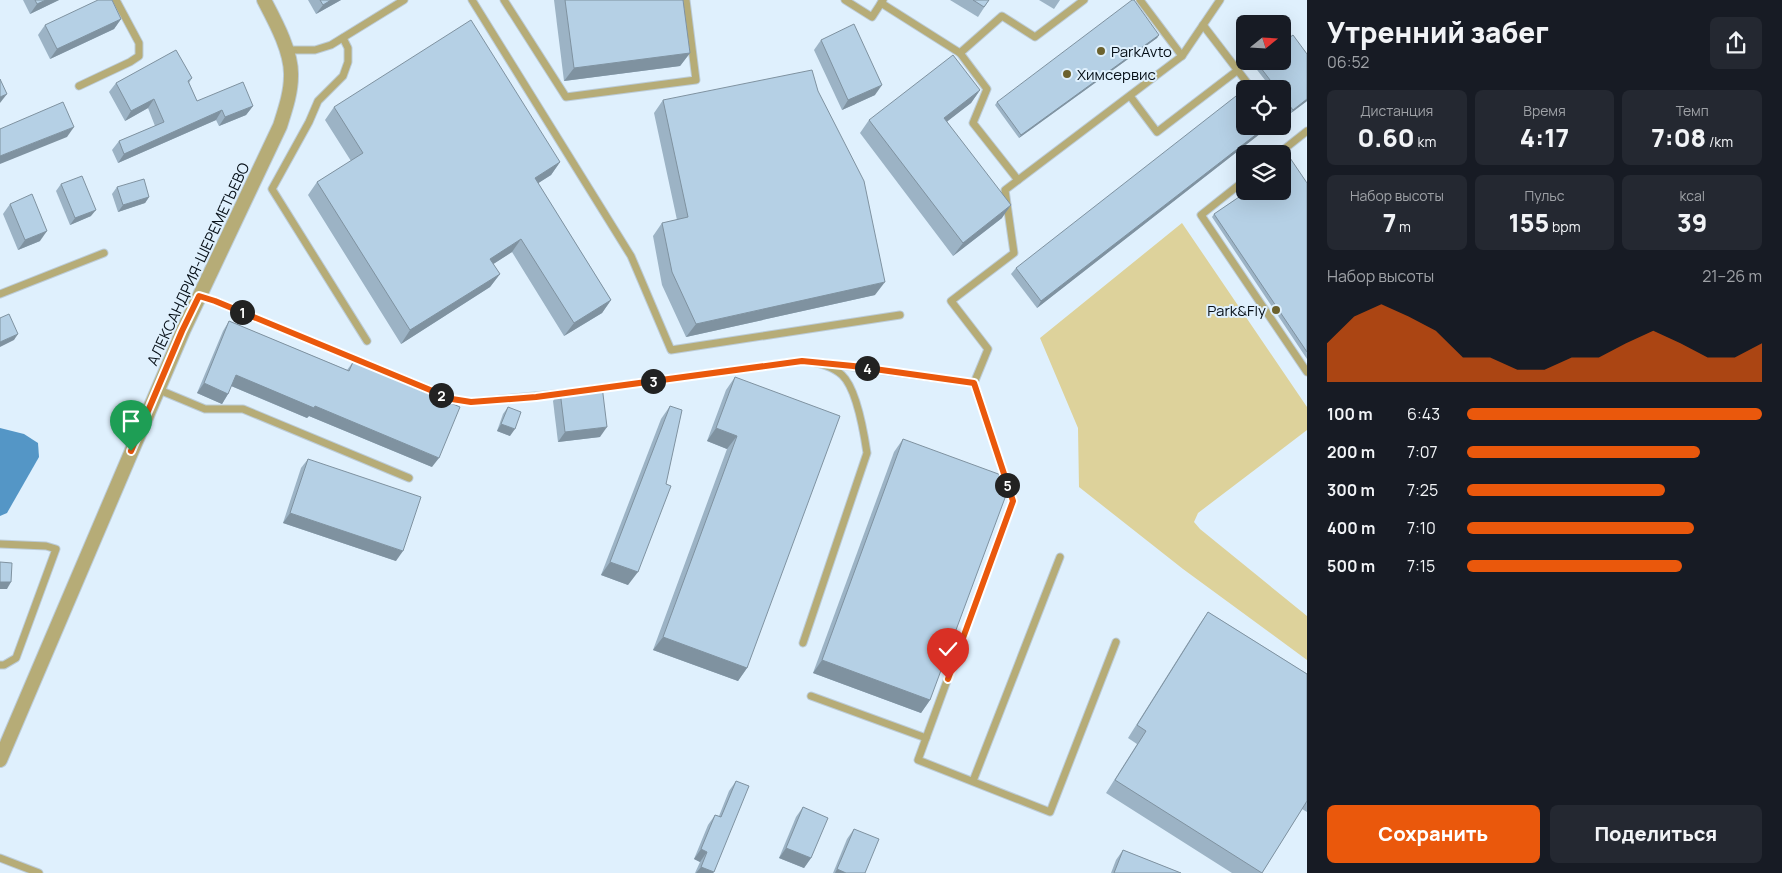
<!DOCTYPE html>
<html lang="ru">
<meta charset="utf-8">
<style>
body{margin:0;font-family:Manrope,sans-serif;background:#242831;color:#f1f3f6;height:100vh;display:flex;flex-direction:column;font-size:19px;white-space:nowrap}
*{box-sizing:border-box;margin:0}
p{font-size:16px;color:#9ea1a6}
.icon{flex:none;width:28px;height:28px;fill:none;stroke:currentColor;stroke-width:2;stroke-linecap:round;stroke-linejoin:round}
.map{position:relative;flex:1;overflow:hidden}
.drawer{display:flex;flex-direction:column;background:#171b24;width:475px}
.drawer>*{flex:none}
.needle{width:32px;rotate:72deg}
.controls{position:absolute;left:1236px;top:15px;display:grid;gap:10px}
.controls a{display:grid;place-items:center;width:55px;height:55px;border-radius:8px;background:#171b24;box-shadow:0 5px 20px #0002;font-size:25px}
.pin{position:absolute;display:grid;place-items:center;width:42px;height:42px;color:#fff;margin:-51px -21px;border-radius:50% 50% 50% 0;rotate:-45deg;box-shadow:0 0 5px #0007}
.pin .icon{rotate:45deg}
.km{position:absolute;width:25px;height:25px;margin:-12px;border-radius:50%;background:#222;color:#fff;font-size:14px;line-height:25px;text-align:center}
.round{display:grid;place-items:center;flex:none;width:52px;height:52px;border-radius:8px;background:#242831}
.overview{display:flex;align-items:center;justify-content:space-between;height:85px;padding:0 20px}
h1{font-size:28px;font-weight:800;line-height:38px}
.stats{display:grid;grid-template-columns:repeat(3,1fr);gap:8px;height:85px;padding:5px 20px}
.stats div{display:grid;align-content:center;border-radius:8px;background:#242831;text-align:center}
.stats b{font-size:25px;font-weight:800}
.stats small{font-size:14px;font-weight:400}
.stats p{font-size:14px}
.chart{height:140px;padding:10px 20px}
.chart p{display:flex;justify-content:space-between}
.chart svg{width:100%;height:90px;margin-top:5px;fill:#ea580c;opacity:.7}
.cta{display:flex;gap:10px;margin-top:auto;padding:10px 20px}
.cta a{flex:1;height:58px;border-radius:8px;background:#ea580c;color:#fff;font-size:20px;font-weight:800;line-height:58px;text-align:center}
.cta a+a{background:#242831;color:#f1f3f6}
ul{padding:0 20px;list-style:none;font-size:16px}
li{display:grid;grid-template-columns:80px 60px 1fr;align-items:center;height:38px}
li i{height:12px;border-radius:6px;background:#ea580c}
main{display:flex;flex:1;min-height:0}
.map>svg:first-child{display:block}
.green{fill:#ddd29b}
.water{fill:#5496c6}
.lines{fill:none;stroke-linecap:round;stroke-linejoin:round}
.lane-casing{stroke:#bcccd8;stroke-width:9}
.street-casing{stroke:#bcccd8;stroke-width:16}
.lane{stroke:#b6ac77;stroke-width:7}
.street{stroke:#b6ac77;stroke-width:14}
.wall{fill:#9cb3c5}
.shaded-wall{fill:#7f92a0}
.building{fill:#b5d0e5;stroke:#7f92a0}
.route-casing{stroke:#fff;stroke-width:10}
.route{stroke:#ea580c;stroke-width:6}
.poi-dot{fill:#6c622e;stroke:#dff0fd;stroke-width:2}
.labels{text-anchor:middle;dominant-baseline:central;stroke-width:4;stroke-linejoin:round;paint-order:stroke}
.poi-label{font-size:15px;fill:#060f17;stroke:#dff0fd;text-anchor:start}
.street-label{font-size:15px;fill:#060f17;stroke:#dff0fd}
</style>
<main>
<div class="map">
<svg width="1307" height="873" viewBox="0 0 1307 873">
<rect width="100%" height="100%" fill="#dff0fd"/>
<polygon class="green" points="1182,223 1307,407 1307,430 1198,513 1194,522 1200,529 1307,616 1307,660 1183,569 1079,487 1078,428 1040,338"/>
<polygon class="water" points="0,428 24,434 38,443 39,457 7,513 0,516"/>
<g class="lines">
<defs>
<g id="lane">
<polyline points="472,0 631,256 671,350 900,315"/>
<polyline points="504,0 566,97 696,80 686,0"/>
<polyline points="845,0 872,17 883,0"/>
<polyline points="881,3 960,53 1002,16 1035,37 1084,0"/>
<polyline points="1203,25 1252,89"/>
<polyline points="343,38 348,48 348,62 343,76 318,101 309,122 272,189 367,341"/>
<polyline points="286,50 315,50 331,45 404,0"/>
<polyline points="960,53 987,89 973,123 1018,180"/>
<polyline points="1182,56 1220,0"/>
<polyline points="79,86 130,62 139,56 139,43 116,0"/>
<polyline points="1130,96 1157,132 1238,70"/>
<polyline points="1278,154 1307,131"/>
<polyline points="1245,180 1201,215 1307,372"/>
<polyline points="0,294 104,253"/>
<polyline points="199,296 215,301 452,399 471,402 565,393"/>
<polyline points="974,383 988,349 951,301 1014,253 1005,190 1182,56 1140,0"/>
<polyline points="157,389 205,409 243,409 409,478"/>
<path d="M593 389 802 361C815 362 831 365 842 375 857 389 864 433 867 453L803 643"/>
<polyline points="0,544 46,546 56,549 16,658 4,665 0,665"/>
<polyline points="811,696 926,738 1013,501 974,383 824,363"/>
<polyline points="926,738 918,760 1050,812 1116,642"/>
<polyline points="973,781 1060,557"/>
<polyline points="0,858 39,873"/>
</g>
<path id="street" d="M0 760 183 331 280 126C285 110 291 93 291 76 292 52 275 21 264 0"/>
</defs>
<use href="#lane" class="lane-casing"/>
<use href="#street" class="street-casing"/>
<use href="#lane" class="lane"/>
<use href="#street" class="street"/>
</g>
<g class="wall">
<polygon points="23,0 59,0 30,14"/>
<polygon points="308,0 341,0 316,14"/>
<polygon points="554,0 683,0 690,53 680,66 564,81"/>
<polygon points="950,0 989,0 978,17"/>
<polygon points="1039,0 1060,0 1054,9"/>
<polygon points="121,19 114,29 50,59 38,35 45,25"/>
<polygon points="1159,35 1157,38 1019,138 995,105 997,102"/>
<polygon points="821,40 875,95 842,110 814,50"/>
<polygon points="1257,63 1307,101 1291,113 1282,102 1282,89 1272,89 1254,66"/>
<polygon points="192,78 189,83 197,101 253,106 246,115 219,126 216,120 118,163 112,150 119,141 155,126 148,108 125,121 109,92 116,83"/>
<polygon points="980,90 971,103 947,121 1002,218 953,256 860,133 869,120"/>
<polygon points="663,100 875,295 686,337 662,285 653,236 662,223 677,220 654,113"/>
<polygon points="334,107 560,162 551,175 538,183 611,300 602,313 564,336 512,252 493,264 500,274 490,287 401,344 308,195 317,182 351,161 325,120"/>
<polygon points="1245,126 1270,126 1037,308 1011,274 1016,268"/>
<polygon points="1307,183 1307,359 1212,217 1214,214 1239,197 1237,194 1239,191"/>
<polygon points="61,184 91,216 70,225 56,191"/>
<polygon points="117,187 149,197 145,203 118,212 112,194"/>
<polygon points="10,204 40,241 18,250 3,214"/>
<polygon points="229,321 347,370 353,362 432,467 309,416 307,418 231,386 228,394 222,404 197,393 223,331"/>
<polygon points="735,377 747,668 738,681 653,650 727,449 707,441 726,390"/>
<polygon points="560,391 600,437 558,442 553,401"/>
<polygon points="670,406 628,585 601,575 661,419"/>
<polygon points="508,407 510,436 497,431 503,414"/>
<polygon points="903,439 930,700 921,713 813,673 894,452"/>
<polygon points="308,459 396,561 283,523 301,468"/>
<polygon points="1208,612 1307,674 1307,812 1302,809 1262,873 1232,873 1106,793 1137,744 1128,738 1199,625"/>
<polygon points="736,781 713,873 695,873 700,862 694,859 708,825 715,815 719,816 729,791"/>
<polygon points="803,807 811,858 804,868 779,858 796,817"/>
<polygon points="854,829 865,873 833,873 847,839"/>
<polygon points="1123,850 1181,873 1111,873 1116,860"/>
</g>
<g class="shaded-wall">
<polygon points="46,0 59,0 30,14 37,4"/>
<polygon points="331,0 341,0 316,14 323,5"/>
<polygon points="121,19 114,29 50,59 57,49"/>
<polygon points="1159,35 1157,38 1019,138 1021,135"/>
<polygon points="690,53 680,66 564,81 574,68"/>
<polygon points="882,85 875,95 842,110 848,100"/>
<polygon points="980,90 971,103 935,131 944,118"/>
<polygon points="7,94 0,103 0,97"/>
<polygon points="154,99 148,108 125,121 131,111"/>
<polygon points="1307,99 1307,101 1291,113 1293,110"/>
<polygon points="253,106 246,115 219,126 225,117"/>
<polygon points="222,110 216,120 118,163 124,154"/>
<polygon points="1267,126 1270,126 1037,308 1041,301"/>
<polygon points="74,127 67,137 0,164 0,156"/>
<polygon points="560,162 551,175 526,191 535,178"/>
<polygon points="149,197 145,203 118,212 123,205"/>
<polygon points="1011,205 1002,218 953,256 963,243"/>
<polygon points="96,210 91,216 70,225 75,218"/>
<polygon points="47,231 40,241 18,250 25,240"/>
<polygon points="521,239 512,252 481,272 490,259"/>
<polygon points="500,274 490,287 401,344 410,330"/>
<polygon points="885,282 875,295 686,337 696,324"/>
<polygon points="611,300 602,313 564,336 574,323"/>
<polygon points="18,334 14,340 0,347 0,342"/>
<polygon points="236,375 315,406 439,458 432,467 309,416 307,418 229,385"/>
<polygon points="204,383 228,394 222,404 197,393"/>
<polygon points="501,424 515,429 510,436 497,431"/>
<polygon points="607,427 600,437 558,442 565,432"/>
<polygon points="716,428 737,436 727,449 707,441"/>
<polygon points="290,513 403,551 396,561 283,523"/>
<polygon points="610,562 638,572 628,585 601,575"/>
<polygon points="0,582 11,582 7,589 0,589"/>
<polygon points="663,637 747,668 738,681 653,650"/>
<polygon points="822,660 930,700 921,713 813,673"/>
<polygon points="786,848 811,858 804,868 779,858"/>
<polygon points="701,849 707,852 700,862 694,859"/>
<polygon points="701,867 714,872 713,873 696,873"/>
<polygon points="837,869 846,873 835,873"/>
</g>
<g class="building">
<polygon points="35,0 46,0 37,4"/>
<polygon points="98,0 112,0 121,19 57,49 45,25"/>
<polygon points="320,0 331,0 323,5"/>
<polygon points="565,0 683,0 690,53 574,68"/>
<polygon points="973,0 989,0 984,7"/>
<polygon points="1132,0 1134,0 1159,35 1021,135 997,102"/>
<polygon points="471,20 560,162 535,178 611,300 574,323 521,239 490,259 500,274 410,330 317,182 363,153 334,107"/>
<polygon points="854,24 882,85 848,100 821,40"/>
<polygon points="1293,35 1307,54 1307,99 1293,110 1282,96 1282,89 1277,89 1257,63 1259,61 1282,61 1282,43"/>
<polygon points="176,50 192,78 188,81 197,101 243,82 253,106 225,117 222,110 124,154 119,141 164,122 154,99 131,111 116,83"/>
<polygon points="953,55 980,90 944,118 1011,205 963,243 869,120"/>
<polygon points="812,70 818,91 864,181 885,282 696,324 672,272 662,223 688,217 663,100"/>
<polygon points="0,79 7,94 0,97"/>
<polygon points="1245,89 1245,126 1267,126 1041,301 1016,268"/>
<polygon points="63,102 74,127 0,156 0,129"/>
<polygon points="1288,155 1307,183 1307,352 1214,214 1242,195 1239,191 1245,187 1245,191 1282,191 1282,159"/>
<polygon points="82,176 96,210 75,218 61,184"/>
<polygon points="144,179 149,197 123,205 117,187"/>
<polygon points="32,194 47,231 25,240 10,204"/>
<polygon points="9,314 18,334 0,342 0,318"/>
<polygon points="229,321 349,371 353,362 460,407 439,458 315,406 314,408 236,375 228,394 204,383"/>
<polygon points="735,377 840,416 747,668 663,637 737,436 716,428"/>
<polygon points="602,386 607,427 565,432 560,391"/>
<polygon points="670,406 682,410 666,484 671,486 638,572 610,562"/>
<polygon points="508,407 521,412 515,429 501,424"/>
<polygon points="903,439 1012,479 930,700 822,660"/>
<polygon points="308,459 421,497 403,551 290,513"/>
<polygon points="0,562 12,563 11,582 0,582"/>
<polygon points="1208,612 1307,674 1307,801 1262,873 1115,780 1146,731 1137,725"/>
<polygon points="736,781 749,786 714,872 701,867 707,852 701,849 715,815 721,817"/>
<polygon points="803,807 828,818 811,858 786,848"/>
<polygon points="854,829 879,839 865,873 846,873 837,869"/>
<polygon points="1123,850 1181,873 1114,873"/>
</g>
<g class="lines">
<defs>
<polyline id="route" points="131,451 182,331 199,296 215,301 452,399 471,402 536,397 802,361 853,366 974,383 1013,501 948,679"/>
</defs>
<use href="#route" class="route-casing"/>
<use href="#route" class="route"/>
</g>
<g class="poi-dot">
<circle cx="1101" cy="51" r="5"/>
<circle cx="1067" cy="74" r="5"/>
<circle cx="1276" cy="310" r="5"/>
</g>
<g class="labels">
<g class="poi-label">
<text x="1111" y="51">ParkAvto</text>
<text x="1077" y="74">Химсервис</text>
<text x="1266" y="310" text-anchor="end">Park&amp;Fly</text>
</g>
<g class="street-label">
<text transform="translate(198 264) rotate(-65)">АЛЕКСАНДРИЯ-ШЕРЕМЕТЬЕВО</text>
</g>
</g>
</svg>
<div class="controls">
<a><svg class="needle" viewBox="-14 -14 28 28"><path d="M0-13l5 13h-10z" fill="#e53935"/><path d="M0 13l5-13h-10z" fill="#9ea1a6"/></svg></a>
<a><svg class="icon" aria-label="locate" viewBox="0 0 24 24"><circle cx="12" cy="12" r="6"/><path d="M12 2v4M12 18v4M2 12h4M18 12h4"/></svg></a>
<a><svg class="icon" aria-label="layers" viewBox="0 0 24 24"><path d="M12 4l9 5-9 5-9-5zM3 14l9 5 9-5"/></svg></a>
</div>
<div class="pin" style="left:131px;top:451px;background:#1e9e55"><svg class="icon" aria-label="arrive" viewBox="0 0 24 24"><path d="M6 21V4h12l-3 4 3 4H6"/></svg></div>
<div class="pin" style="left:948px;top:679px;background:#d93025"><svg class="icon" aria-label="check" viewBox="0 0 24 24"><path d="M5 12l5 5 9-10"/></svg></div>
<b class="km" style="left:242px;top:312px">1</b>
<b class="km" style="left:441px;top:395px">2</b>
<b class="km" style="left:653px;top:381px">3</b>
<b class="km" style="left:867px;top:368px">4</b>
<b class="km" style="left:1007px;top:485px">5</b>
</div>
<section class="drawer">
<div class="overview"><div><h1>Утренний забег</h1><p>06:52</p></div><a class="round"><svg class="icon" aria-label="share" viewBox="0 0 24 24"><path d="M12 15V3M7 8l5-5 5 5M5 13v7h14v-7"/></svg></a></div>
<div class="stats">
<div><p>Дистанция</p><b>0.60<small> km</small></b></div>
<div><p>Время</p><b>4:17</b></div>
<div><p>Темп</p><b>7:08<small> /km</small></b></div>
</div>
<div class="stats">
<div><p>Набор высоты</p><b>7<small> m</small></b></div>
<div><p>Пульс</p><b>155<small> bpm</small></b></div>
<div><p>kcal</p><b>39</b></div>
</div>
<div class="chart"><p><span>Набор высоты</span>21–26 m</p>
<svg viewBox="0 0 160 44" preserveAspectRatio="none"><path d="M0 44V25L10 12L20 6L30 12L40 19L50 32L60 32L70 38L80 38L90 32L100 32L110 25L120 19L130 25L140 32L150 32L160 25V44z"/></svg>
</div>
<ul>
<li><b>100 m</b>6:43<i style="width:100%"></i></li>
<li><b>200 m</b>7:07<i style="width:79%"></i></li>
<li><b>300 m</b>7:25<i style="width:67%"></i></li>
<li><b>400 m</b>7:10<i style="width:77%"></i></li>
<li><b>500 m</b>7:15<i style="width:73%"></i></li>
</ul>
<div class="cta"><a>Сохранить</a><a>Поделиться</a></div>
</section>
</main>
